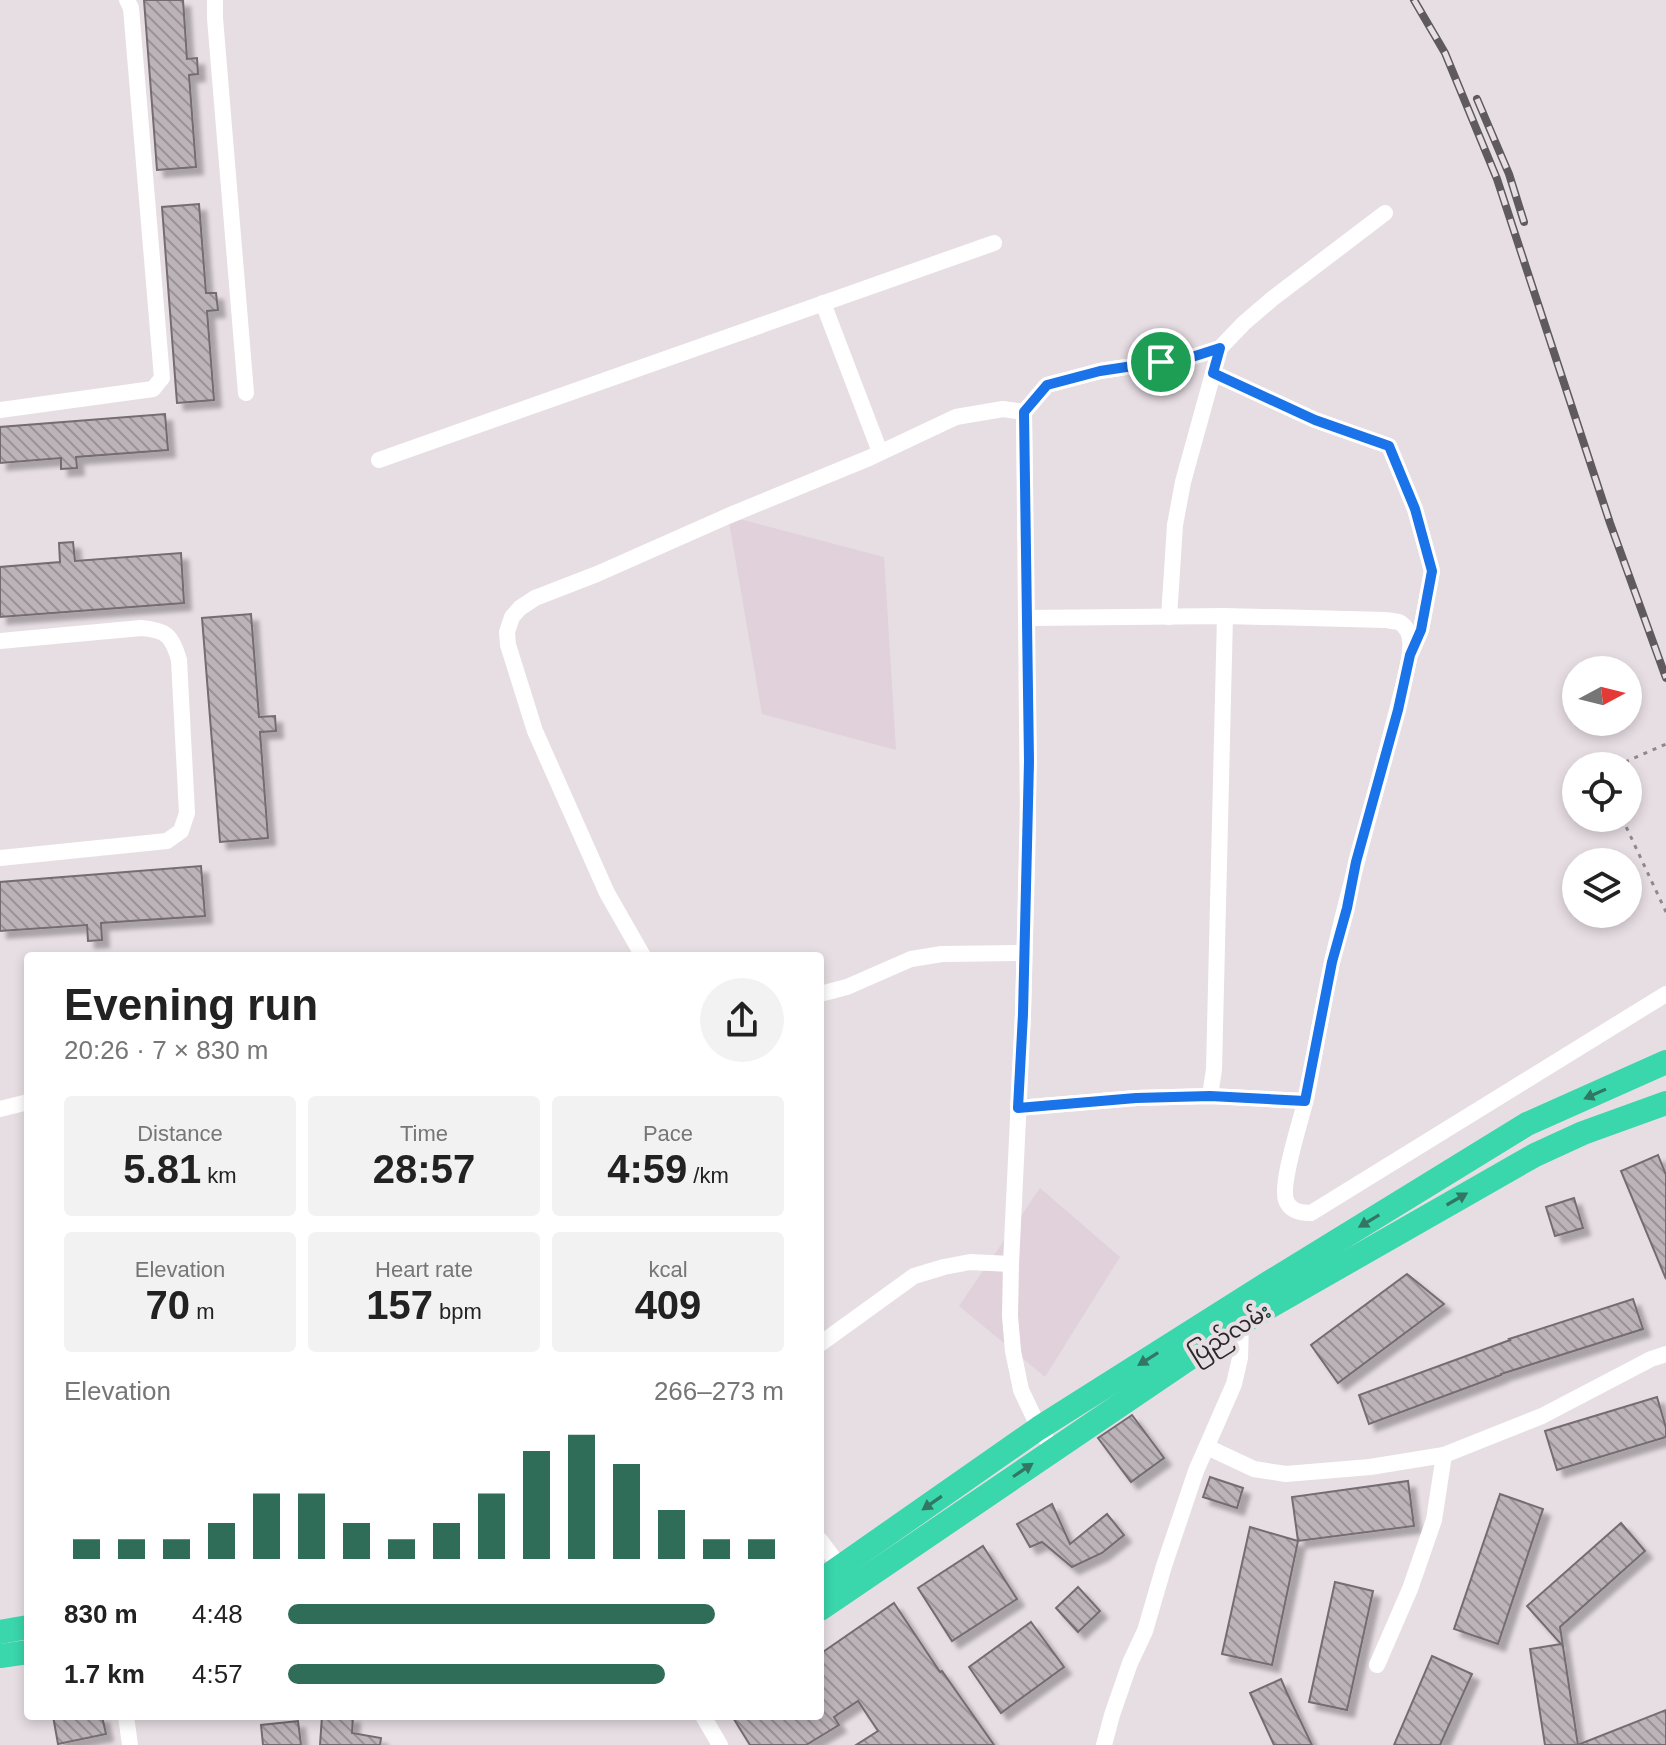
<!DOCTYPE html>
<meta charset="utf-8">
<style>
body{margin:0;font-family:Arial,"Noto Sans Myanmar",sans-serif;background:#f2f2f2;color:#222;height:100vh;display:flex;flex-direction:column;font-size:30px;white-space:nowrap}
*{box-sizing:border-box;margin:0}
p{font-size:26px;color:#767676}
.icon{flex:none;width:44px;height:44px;fill:none;stroke:currentColor;stroke-width:2;stroke-linecap:round;stroke-linejoin:round}
.map{position:relative;flex:1;overflow:hidden}
.side{position:absolute;left:24px;top:952px;width:800px;height:768px;display:flex;flex-direction:column;background:#fff;border-radius:8px;box-shadow:0 4px 12px #0003}
.side>*{flex:none}
.needle{width:52px;rotate:83deg}
.fabs{position:absolute;left:1562px;top:656px;display:grid;gap:16px}
.fabs a{display:grid;place-items:center;width:80px;height:80px;border-radius:50%;background:#fff;box-shadow:0 4px 12px #0003;font-size:40px}
.pin{position:absolute;display:grid;place-items:center;width:68px;height:68px;color:#fff;margin:-34px;border:4px solid #fff;border-radius:50%;box-shadow:0 2px 8px #0007}
.round{display:grid;place-items:center;flex:none;width:84px;height:84px;border-radius:42px;background:#f2f2f2}
.head{display:flex;align-items:center;justify-content:space-between;height:136px;padding:0 40px}
h1{font-size:44px;font-weight:700;line-height:60px}
.metrics{display:grid;grid-template-columns:repeat(3,1fr);gap:12px;height:136px;padding:8px 40px}
.metrics div{display:grid;align-content:center;border-radius:8px;background:#f2f2f2;text-align:center}
.metrics b{font-size:40px;font-weight:700}
.metrics small{font-size:22px;font-weight:400}
.metrics p{font-size:22px}
.chart{height:224px;padding:16px 40px}
.chart p{display:flex;justify-content:space-between}
.chart svg{width:100%;height:144px;margin-top:8px;stroke:#2f6d59;stroke-width:6}
ul{padding:0 40px;list-style:none;font-size:26px}
li{display:grid;grid-template-columns:128px 96px 1fr;align-items:center;height:60px}
li i{height:20px;border-radius:10px;background:#2f6d59}
.map>svg:first-child{display:block}
.built{fill:#e1d1da}
.building{fill:url(#building-back-hatch);stroke:#746c71;stroke-width:2;filter:url(#shadow)}
.lines{fill:none;stroke-linecap:round;stroke-linejoin:round}
.path{stroke:#8e888c;stroke-width:3;stroke-dasharray:4 6;stroke-linecap:butt}
.minor{stroke:#fff;stroke-width:16}
.highway{stroke:#3ad6ac;stroke-width:24}
.rail-casing{stroke:#5f5a5d;stroke-width:8}
.rail{stroke:#e7dee3;stroke-width:5;stroke-dasharray:15;stroke-linecap:butt}
.oneway{fill:#327664}
.route-casing{stroke:#fff;stroke-width:16}
.route{stroke:#1a73e8;stroke-width:10}
.labels{text-anchor:middle;dominant-baseline:central;stroke-width:8;stroke-linejoin:round;paint-order:stroke}
.street-label{font-size:22px;fill:#2b282a;stroke:#e7dee3}
</style>
<div class="map">
<svg width="1666" height="1745" viewBox="0 0 1666 1745">
<defs>
<pattern id="building-back-hatch" width="6" height="6" patternUnits="userSpaceOnUse" patternTransform="scale(2)"><rect width="6" height="6" fill="#bcb3b8"/><path d="M-1 5l2 2M0 0l6 6M5-1l2 2" fill="none" stroke="#999296"/></pattern>
<filter id="shadow"><feDropShadow dx="7" dy="7" stdDeviation="2" flood-color="#0004"/></filter>
</defs>
<rect width="100%" height="100%" fill="#e7dee3"/>
<g class="built">
<polygon points="728,516 884,557 896,750 762,714"/>
<polygon points="1040,1188 1120,1257 1045,1377 959,1306"/>
</g>
<g class="building">
<polygon points="144,0 183,0 187,59 197,58 198,74 189,75 196,167 157,170"/>
<polygon points="199,204 206,293 216,293 218,310 207,311 214,400 177,403 162,207"/>
<polygon points="165,414 168,450 76,457 77,468 61,469 61,458 0,463 0,427"/>
<polygon points="73,542 75,561 181,553 184,603 0,617 0,567 60,562 59,543"/>
<polygon points="251,614 259,717 275,716 276,731 260,732 268,838 220,842 202,618"/>
<polygon points="201,866 205,916 101,923 102,940 88,941 87,925 0,931 0,882"/>
<polygon points="1658,1155 1666,1175 1666,1279 1621,1171"/>
<polygon points="1574,1198 1583,1228 1555,1236 1546,1207"/>
<polygon points="1407,1274 1444,1304 1338,1383 1311,1345"/>
<polygon points="1633,1299 1643,1329 1501,1374 1501,1375 1369,1424 1359,1395 1510,1340 1509,1339"/>
<polygon points="1657,1397 1666,1428 1666,1437 1557,1470 1545,1431"/>
<polygon points="1132,1415 1164,1458 1131,1482 1098,1438"/>
<polygon points="1210,1477 1243,1488 1237,1508 1203,1497"/>
<polygon points="1408,1481 1414,1526 1298,1541 1292,1497"/>
<polygon points="1500,1494 1543,1509 1498,1644 1454,1629"/>
<polygon points="1052,1504 1070,1544 1107,1514 1124,1535 1102,1553 1072,1567 1042,1542 1030,1547 1017,1524"/>
<polygon points="1621,1523 1645,1551 1560,1627 1578,1745 1545,1745 1530,1649 1561,1644 1527,1606"/>
<polygon points="1250,1527 1298,1541 1272,1665 1222,1654"/>
<polygon points="983,1546 1017,1599 952,1641 918,1588"/>
<polygon points="1335,1582 1373,1591 1347,1710 1309,1702"/>
<polygon points="1078,1587 1100,1611 1078,1632 1056,1608"/>
<polygon points="894,1603 940,1672 942,1671 994,1745 856,1745 878,1731 858,1701 834,1717 839,1725 806,1745 750,1745 732,1716 820,1716 820,1654"/>
<polygon points="1031,1622 1064,1667 1001,1713 969,1667"/>
<polygon points="1432,1656 1472,1674 1440,1745 1394,1745"/>
<polygon points="1281,1679 1287,1693 1312,1745 1274,1745 1250,1693"/>
<polygon points="1666,1710 1666,1745 1580,1745 1580,1744"/>
<polygon points="53,1716 102,1716 106,1734 58,1744"/>
<polygon points="322,1716 353,1716 352,1733 381,1738 380,1745 320,1745"/>
<polygon points="298,1721 301,1745 263,1745 261,1725"/>
</g>
<g class="lines">
<g class="path">
<polyline points="1616,766 1666,744"/>
<polyline points="1622,818 1666,912"/>
</g>
<g class="minor">
<polyline points="215,0 215,18 246,393"/>
<polyline points="823,303 880,452"/>
<polyline points="1213,373 1315,420 1389,446 1415,509 1432,571 1421,630 1412,651"/>
<polyline points="0,410 153,389 162,378 131,8 127,0"/>
<polyline points="379,460 994,243"/>
<polyline points="1169,617 1175,525 1183,482 1220,348 1244,323 1272,299 1385,213"/>
<path d="M1027 618 1225 616 1386 620C1387 620 1398 622 1399 622 1417 632 1409 659 1406 674 1383 770 1354 865 1332 962 1322 1008 1315 1054 1306 1099 1301 1120 1280 1183 1286 1200 1290 1211 1300 1213 1311 1213L1666 994"/>
<path d="M0 641 141 628C166 630 172 635 179 660L187 813 181 831 167 841 0 858"/>
<polyline points="643,956 607,893 535,731 508,645 507,632 512,617 520,608 535,598 597,574 728,516 869,458 956,417 1003,409 1024,412"/>
<polyline points="820,994 847,987 911,959 942,954 1024,953"/>
<polyline points="1210,1096 1214,1069 1225,616"/>
<polyline points="1018,1108 1136,1098 1210,1096 1305,1101"/>
<polyline points="0,1109 28,1102"/>
<polyline points="820,1344 914,1276 944,1267 970,1262 1011,1264"/>
<polyline points="1207,1447 1254,1469 1286,1474 1370,1467 1444,1455 1542,1416 1651,1359 1666,1354"/>
<polyline points="1053,1450 1039,1428 1021,1390 1013,1351 1010,1316 1011,1264 1023,1014 1028,825 1024,412 1047,385 1100,371 1192,357 1220,348"/>
<polyline points="820,1540 840,1567"/>
<polyline points="1377,1665 1410,1589 1434,1520 1444,1455"/>
<polyline points="126,1716 130,1745"/>
<polyline points="703,1716 720,1745"/>
<polyline points="1104,1745 1112,1715 1130,1663 1145,1631 1164,1566 1196,1471 1234,1384 1240,1358 1241,1323 1239,1320"/>
</g>
<g class="highway">
<polyline points="820,1581 1039,1428 1270,1282 1527,1124 1666,1062"/>
<polyline points="820,1609 1241,1323 1535,1155 1583,1133 1666,1103"/>
<polyline points="0,1632 28,1627"/>
<polyline points="0,1656 28,1652"/>
</g>
<defs>
<g id="rail">
<polyline points="1414,0 1445,53 1497,179 1610,523 1666,678"/>
<polyline points="1477,99 1509,174 1524,222"/>
</g>
</defs>
<use href="#rail" class="rail-casing"/>
<use href="#rail" class="rail"/>
</g>
<defs><path id="oneway-solid" d="M-6-.8H1V-3.2L6.5 0L1 3.2V.8H-6Z" transform="scale(2)"/></defs>
<g class="oneway">
<use href="#oneway-solid" transform="translate(1595 1094) rotate(156)"/>
<use href="#oneway-solid" transform="translate(1457 1199) rotate(-30)"/>
<use href="#oneway-solid" transform="translate(1369 1221) rotate(149)"/>
<use href="#oneway-solid" transform="translate(1148 1359) rotate(148)"/>
<use href="#oneway-solid" transform="translate(1023 1470) rotate(-34)"/>
<use href="#oneway-solid" transform="translate(932 1503) rotate(145)"/>
</g>
<g class="lines">
<defs>
<polygon id="route" points="1220,348 1213,373 1315,420 1389,446 1415,509 1432,571 1421,630 1410,655 1398,710 1356,862 1347,908 1332,962 1305,1101 1210,1096 1136,1098 1018,1108 1023,1014 1029,761 1024,412 1047,385 1100,371 1192,357"/>
</defs>
<use href="#route" class="route-casing"/>
<use href="#route" class="route"/>
</g>
<g class="labels">
<g class="street-label">
<text transform="translate(1230 1333) rotate(-32)">ပြည်လမ်း</text>
</g>
</g>
</svg>
<div class="fabs">
<a><svg class="needle" viewBox="-14 -14 28 28"><path d="M0-13l5 13h-10z" fill="#e53935"/><path d="M0 13l5-13h-10z" fill="#767676"/></svg></a>
<a><svg class="icon" aria-label="locate" viewBox="0 0 24 24"><circle cx="12" cy="12" r="6"/><path d="M12 2v4M12 18v4M2 12h4M18 12h4"/></svg></a>
<a><svg class="icon" aria-label="layers" viewBox="0 0 24 24"><path d="M12 4l9 5-9 5-9-5zM3 14l9 5 9-5"/></svg></a>
</div>
<div class="pin" style="left:1161px;top:362px;background:#1e9e55"><svg class="icon" aria-label="arrive" viewBox="0 0 24 24"><path d="M6 21V4h12l-3 4 3 4H6"/></svg></div>
<section class="side">
<div class="head"><div><h1>Evening run</h1><p>20:26 · 7 × 830 m</p></div><a class="round"><svg class="icon" aria-label="share" viewBox="0 0 24 24"><path d="M12 15V3M7 8l5-5 5 5M5 13v7h14v-7"/></svg></a></div>
<div class="metrics">
<div><p>Distance</p><b>5.81<small> km</small></b></div>
<div><p>Time</p><b>28:57</b></div>
<div><p>Pace</p><b>4:59<small> /km</small></b></div>
</div>
<div class="metrics">
<div><p>Elevation</p><b>70<small> m</small></b></div>
<div><p>Heart rate</p><b>157<small> bpm</small></b></div>
<div><p>kcal</p><b>409</b></div>
</div>
<div class="chart"><p><span>Elevation</span>266–273 m</p>
<svg viewBox="0 0 160 44" preserveAspectRatio="none"><path d="M5 44V38M15 44V38M25 44V38M35 44V33M45 44V24M55 44V24M65 44V33M75 44V38M85 44V33M95 44V24M105 44V11M115 44V6M125 44V15M135 44V29M145 44V38M155 44V38"/></svg>
</div>
<ul>
<li><b>830 m</b>4:48<i style="width:86%"></i></li>
<li><b>1.7 km</b>4:57<i style="width:76%"></i></li>
</ul>
</section>
</div>
